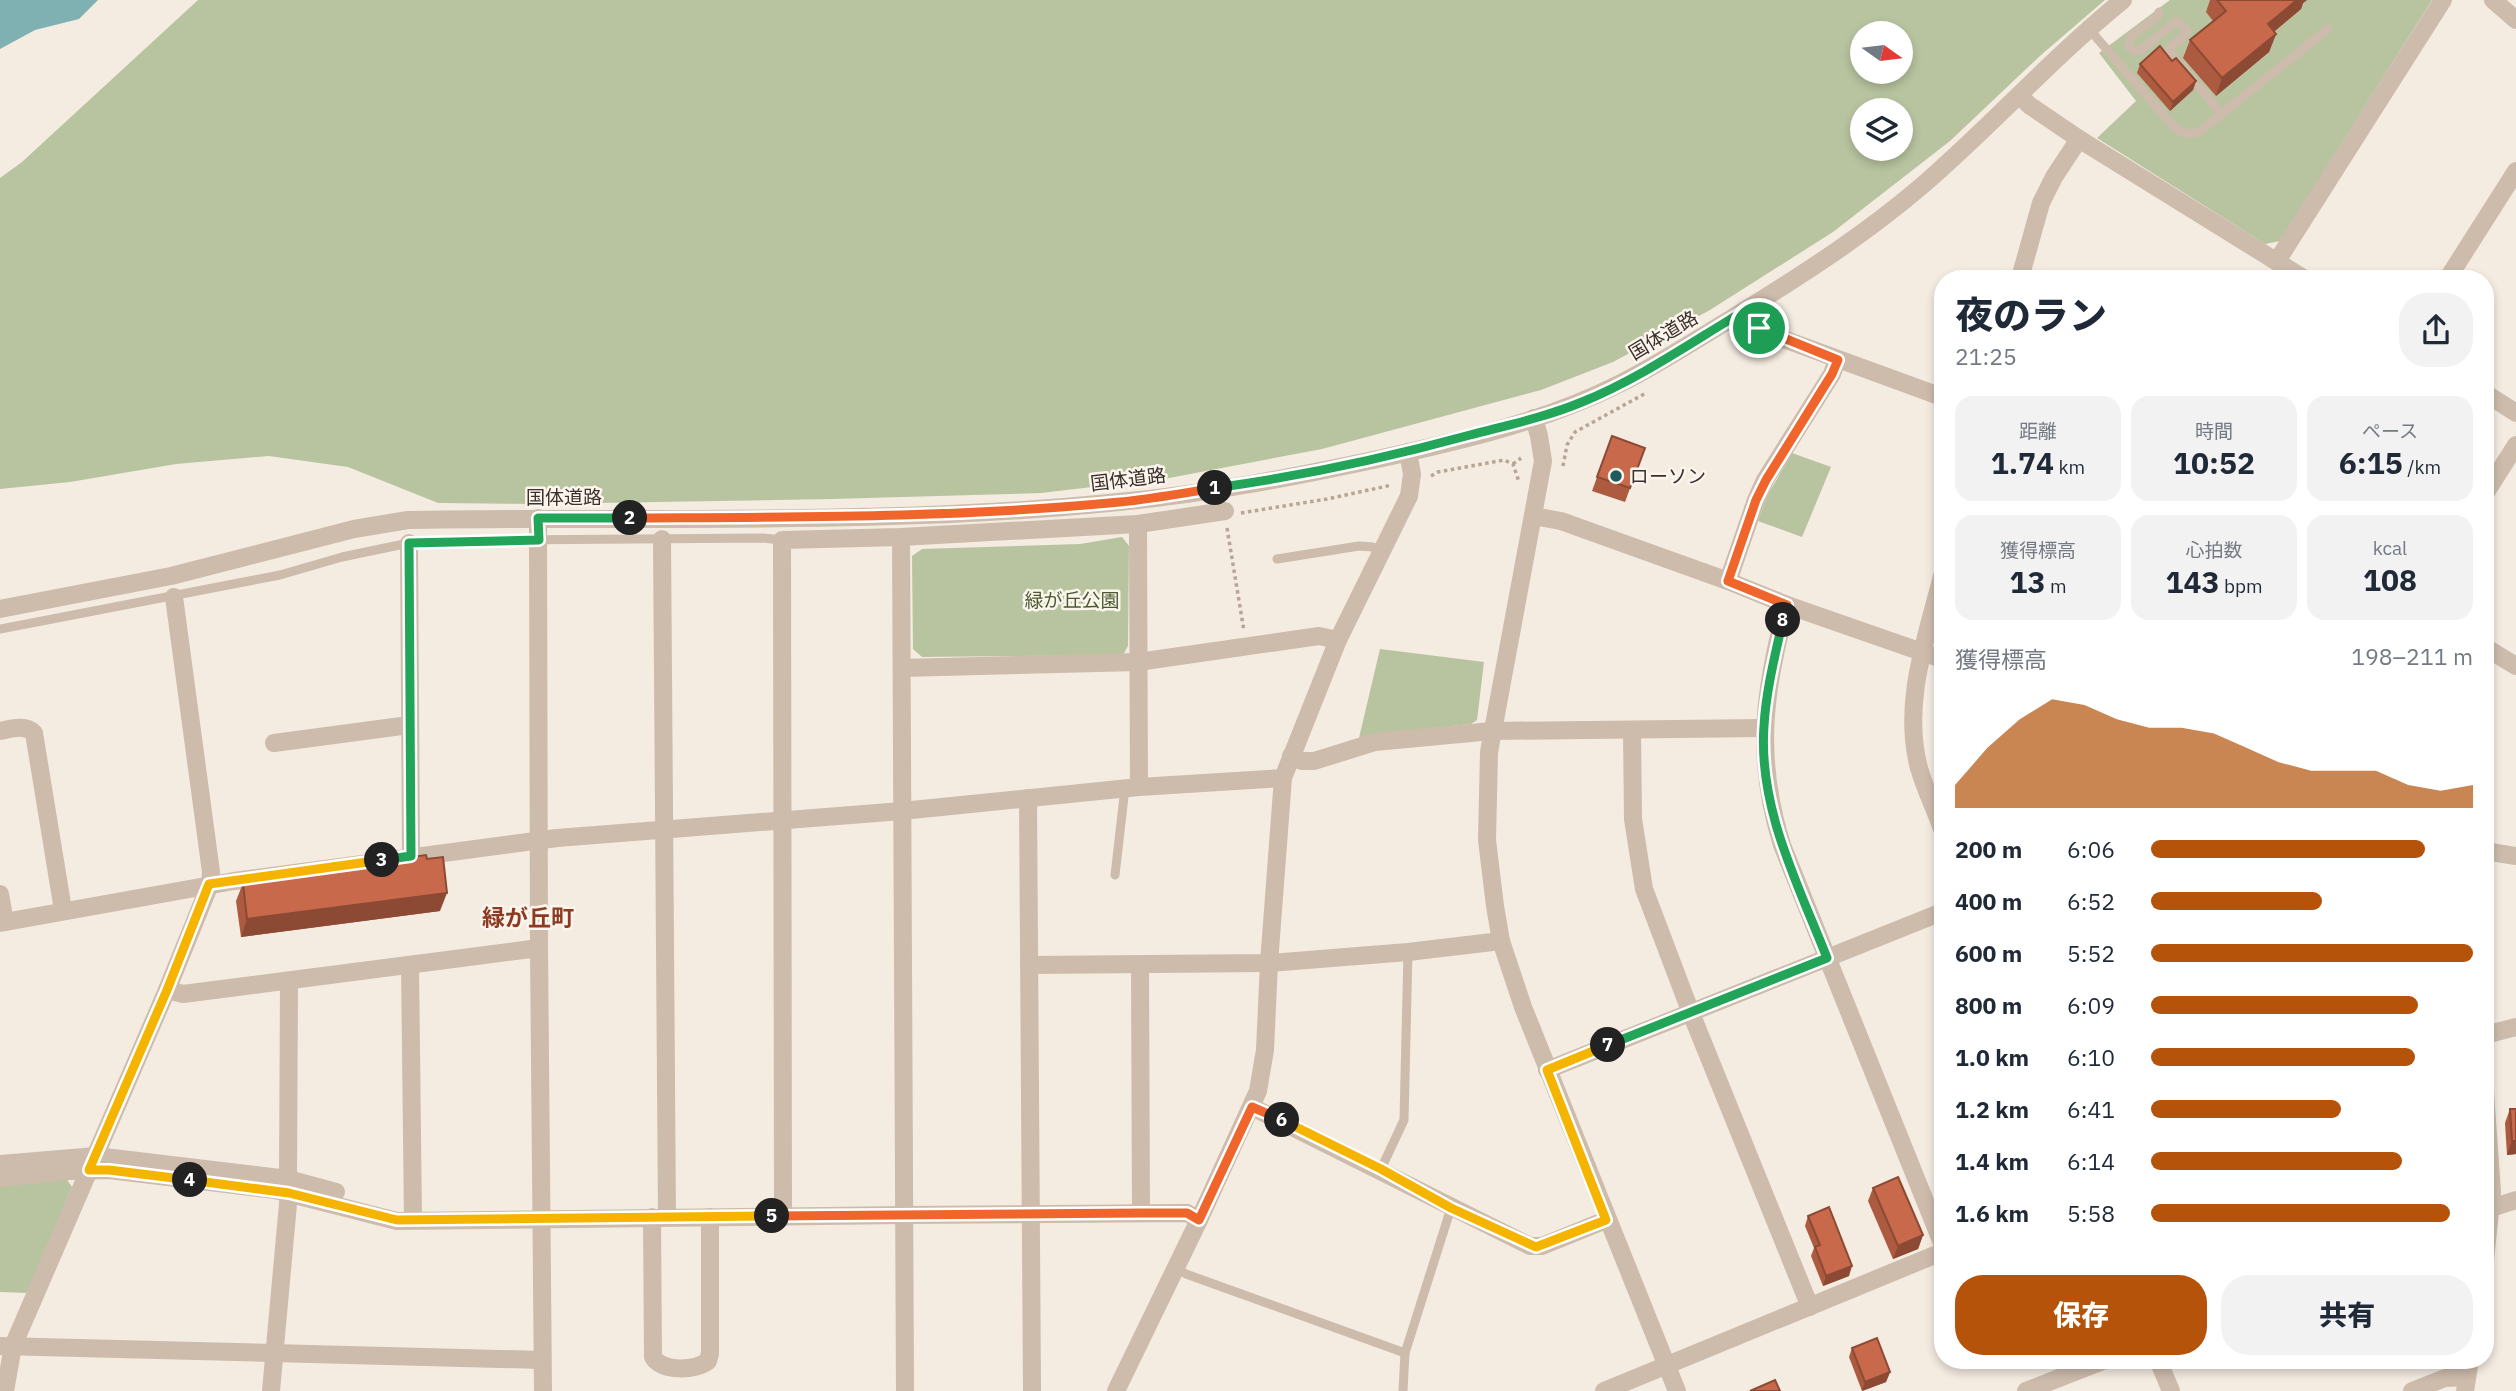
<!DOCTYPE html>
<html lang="ja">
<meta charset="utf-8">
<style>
body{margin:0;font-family:"IBM Plex Sans","Noto Sans JP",sans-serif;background:#f2f2f3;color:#1f2937;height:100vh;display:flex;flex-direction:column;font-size:26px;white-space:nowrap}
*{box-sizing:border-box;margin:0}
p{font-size:23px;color:#747a83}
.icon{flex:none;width:38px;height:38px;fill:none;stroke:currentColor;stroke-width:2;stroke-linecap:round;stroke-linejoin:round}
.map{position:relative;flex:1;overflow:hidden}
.sheet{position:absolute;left:1934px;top:270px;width:560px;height:1099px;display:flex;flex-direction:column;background:#fff;border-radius:28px;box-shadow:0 4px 10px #0003}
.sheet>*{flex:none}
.needle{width:46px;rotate:104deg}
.fabs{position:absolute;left:1850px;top:21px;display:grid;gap:14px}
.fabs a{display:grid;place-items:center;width:63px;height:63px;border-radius:50%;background:#fff;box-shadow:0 4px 10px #0003;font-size:35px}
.pin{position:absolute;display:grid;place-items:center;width:60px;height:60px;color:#fff;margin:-30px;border:4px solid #fff;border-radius:50%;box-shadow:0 2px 7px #0007}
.km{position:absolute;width:35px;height:35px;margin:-18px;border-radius:50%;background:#222;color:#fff;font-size:19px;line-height:35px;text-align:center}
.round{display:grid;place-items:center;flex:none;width:74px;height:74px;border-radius:28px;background:#f2f2f3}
.summary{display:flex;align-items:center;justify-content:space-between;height:119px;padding:0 21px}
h1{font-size:38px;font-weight:800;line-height:52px}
.figures{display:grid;grid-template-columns:repeat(3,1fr);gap:10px;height:119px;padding:7px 21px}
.figures div{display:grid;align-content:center;border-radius:18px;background:#f2f2f3;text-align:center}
.figures b{font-size:30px;font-weight:800}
.figures small{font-size:19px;font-weight:400}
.figures p{font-size:19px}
.chart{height:196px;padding:14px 21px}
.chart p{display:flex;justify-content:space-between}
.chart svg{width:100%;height:126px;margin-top:7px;fill:#b45309;opacity:.7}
.action{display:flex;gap:14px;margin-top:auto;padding:14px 21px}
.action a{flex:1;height:80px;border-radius:28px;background:#b45309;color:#fff;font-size:28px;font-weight:800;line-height:80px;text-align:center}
.action a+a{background:#f2f2f3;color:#1f2937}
ul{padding:0 21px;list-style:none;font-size:23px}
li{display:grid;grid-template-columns:112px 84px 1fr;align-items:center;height:52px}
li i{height:18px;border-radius:9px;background:#b45309}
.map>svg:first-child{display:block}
.green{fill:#b8c4a0;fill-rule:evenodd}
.water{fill:#7fb0b2}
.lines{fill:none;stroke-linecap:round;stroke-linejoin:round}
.path{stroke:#b9a596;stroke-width:3.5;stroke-dasharray:3.5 3.5;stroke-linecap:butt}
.service{stroke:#cdbbac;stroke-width:9}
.minor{stroke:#cdbbac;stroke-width:18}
.tertiary{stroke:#cdbbac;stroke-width:18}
.wall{fill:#ac5a40}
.shaded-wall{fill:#8c4a34}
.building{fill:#c8694b;stroke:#8c4a34;stroke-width:2}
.split-1-casing{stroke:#fff;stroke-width:14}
.split-2-casing{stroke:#fff;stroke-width:14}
.split-3-casing{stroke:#fff;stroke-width:14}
.split-4-casing{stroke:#fff;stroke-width:14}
.split-5-casing{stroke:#fff;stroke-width:14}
.split-6-casing{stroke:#fff;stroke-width:14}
.split-7-casing{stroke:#fff;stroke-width:14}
.split-8-casing{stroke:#fff;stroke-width:14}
.split-9-casing{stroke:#fff;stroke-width:14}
.split-1{stroke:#22a559;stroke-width:9}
.split-2{stroke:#f0652b;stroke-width:9}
.split-3{stroke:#22a559;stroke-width:9}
.split-4{stroke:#f5b400;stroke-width:9}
.split-5{stroke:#f5b400;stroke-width:9}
.split-6{stroke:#f0652b;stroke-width:9}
.split-7{stroke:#f5b400;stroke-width:9}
.split-8{stroke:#22a559;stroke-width:9}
.split-9{stroke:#f0652b;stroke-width:9}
.poi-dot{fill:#1f5a5e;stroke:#fbf5ee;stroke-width:2.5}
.labels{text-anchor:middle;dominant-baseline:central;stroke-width:5;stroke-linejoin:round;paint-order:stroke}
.street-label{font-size:19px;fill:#3b302b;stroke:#fbf5ee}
.poi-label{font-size:19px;fill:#3b302b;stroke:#fbf5ee;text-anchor:start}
.park-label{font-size:19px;fill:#4a5a2e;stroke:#fbf5ee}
.quarter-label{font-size:23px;font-weight:bold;fill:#8c3b22;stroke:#fbf5ee}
</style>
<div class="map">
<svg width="2516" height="1391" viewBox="0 0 2516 1391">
<rect width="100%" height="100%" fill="#f4ebe1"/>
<g class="green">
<path d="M198 0H2105L2041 55 1950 141 1833 232 1710 310 1613 362 1541 390 1322 449 1169 478 1041 493 832 499 535 504 438 503 348 467 269 456 176 464 70 482 0 489V178L22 162ZM1862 33H1900V72H1862ZM1862 110H1900V149H1862Z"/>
<polygon points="2170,0 2432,0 2280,241 2265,244 2097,138 2136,101 2099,53"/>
<polygon points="1792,453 1831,467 1802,537 1758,521 1767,496"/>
<polygon points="1122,537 1129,546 1128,646 1123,655 922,657 913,649 912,556 922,549 1080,544"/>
<polygon points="1380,649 1484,662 1477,720 1471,724 1375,734 1359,738"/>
<polygon points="65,1177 72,1187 28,1293 0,1292 0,1184"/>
</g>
<polygon class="water" points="0,0 98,0 79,19 35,30 0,49"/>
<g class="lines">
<g class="path">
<polyline points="1513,464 1521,458"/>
<polyline points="1563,466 1567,445 1575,432 1646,393"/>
<polyline points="1431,476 1438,472 1504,460 1513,464 1519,482"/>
<polyline points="1241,513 1327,499 1392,485"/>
<polyline points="1227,528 1244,631"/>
</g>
<g class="service">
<polyline points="2159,12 2158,16 2130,37 2129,47 2134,51 2141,50 2176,21 2179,22 2187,31 2186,34 2170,48 2170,53 2222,114"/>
<path d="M2089 29 2175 128C2183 134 2190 135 2199 132L2328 29"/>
<polyline points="1277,559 1359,546 1373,547 1382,551"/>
<polyline points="0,629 280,575 342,557 409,543 504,540 763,538 782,540"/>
<polyline points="1115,875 1125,788"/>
<polyline points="1381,1169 1404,1120 1408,952"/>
<polyline points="1176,1268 1186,1274 1405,1353"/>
<polyline points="1403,1391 1405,1353 1451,1208"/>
</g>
<g class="minor">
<polyline points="2493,0 2516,20"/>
<polyline points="2020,96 2029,105 2079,139 2303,278"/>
<polyline points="2277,261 2443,0"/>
<polyline points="2020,278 2041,203 2054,177 2079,139"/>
<polyline points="2448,278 2516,171"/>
<polyline points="1744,311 1752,322 1767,333 1942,397"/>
<polyline points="2485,393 2516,413"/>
<polyline points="2485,494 2516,445"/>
<polyline points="1533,516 1561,521 1728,581 1787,605 1942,659"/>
<polyline points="1138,524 1139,787"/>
<polyline points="901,537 905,1391"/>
<polyline points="662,539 667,1217"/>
<polyline points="409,543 411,856"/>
<path d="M1942 576C1926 639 1902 704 1919 768 1925 789 1935 809 1942 829"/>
<polyline points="1728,581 1756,500 1765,480 1832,374 1837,360"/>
<path d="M1787 605C1763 692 1755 759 1782 845L1942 1243"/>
<polyline points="2485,647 2516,666"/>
<polyline points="902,668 1138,662 1319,636 1338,640"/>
<polyline points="1632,730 1633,819 1644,889 1691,1013 1810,1307"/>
<path d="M0 731C11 729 25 724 34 733L63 910"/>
<polyline points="274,743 409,725"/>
<polyline points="1291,756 1302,761 1314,761 1375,742 1492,731 1763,728"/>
<polyline points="1028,798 1032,1391"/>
<polyline points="2485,851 2516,856"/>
<polyline points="0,894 5,922"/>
<polyline points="0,923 234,881 557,838 902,811 1139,787 1283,778"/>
<polyline points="410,965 413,1219"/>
<polyline points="1029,965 1269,963 1408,952 1501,941"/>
<polyline points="1140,965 1141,1213"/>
<polyline points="167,990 183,994 539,948"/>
<polyline points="2485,1035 2516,1027"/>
<polyline points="1547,1070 1942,912"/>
<polyline points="2485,1092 2492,1192 2485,1260"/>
<polyline points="1252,1107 1530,1246 1542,1246 1606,1220"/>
<polyline points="288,1179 289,982"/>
<polyline points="783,1215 782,540 901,537 1138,524 1225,511"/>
<polyline points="904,1215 1187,1213 1199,1220"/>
<path d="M652 1217 653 1357C661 1372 696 1371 708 1361L710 1353V1217"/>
<polyline points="0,1346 542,1360"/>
<polyline points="2158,1360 2171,1391"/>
<polyline points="5,1391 13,1346 167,990 210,884 211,872 174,597"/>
<polyline points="271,1391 289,1193"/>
<polyline points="1116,1391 1199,1220 1258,1091 1265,1050 1269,963 1283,778 1338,640 1409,496 1412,474 1408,452"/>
<polyline points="1604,1391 1942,1252"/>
<polyline points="2412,1391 2445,1378 2467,1377"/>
<polyline points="2465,1391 2470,1360"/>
</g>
<g class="tertiary">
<polyline points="1534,418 1539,436 1543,461 1489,752 1487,840 1495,906 1501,941 1523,1007 1677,1391"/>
<polyline points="538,518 539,948 543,1391"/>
<path d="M0 609 171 576 354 529 408 520C645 516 883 526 1119 502 1206 494 1293 477 1378 459 1459 441 1544 422 1619 384 1652 368 1684 347 1716 328 1788 284 1860 239 1924 184 1992 125 2053 57 2123 0"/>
<polyline points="0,1164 96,1156 288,1179 336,1192"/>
<polyline points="0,1178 69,1171 109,1170 275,1190 397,1221 904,1215"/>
<polyline points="2485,1210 2516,1200"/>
<polyline points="2026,1391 2105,1360"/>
</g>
</g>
<g class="wall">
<polygon points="2210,0 2307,0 2303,3 2301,9 2274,32 2276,34 2269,52 2216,96 2183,58 2190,40 2213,21 2206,12"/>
<polygon points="2172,61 2196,81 2193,90 2170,111 2137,73 2140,64"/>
<polygon points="1612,436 1645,448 1625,502 1592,491"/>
<polygon points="254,878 440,911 241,937 236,901 243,883 252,882"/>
<polygon points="2510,1109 2516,1109 2516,1154 2507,1155 2505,1123"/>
<polygon points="1942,1161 1942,1189 1936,1172 1939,1162"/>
<polygon points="1873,1188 1923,1235 1918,1249 1893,1259 1868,1201"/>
<polygon points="1808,1216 1849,1276 1823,1286 1811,1256 1814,1248 1805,1226"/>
<polygon points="1852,1348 1890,1372 1886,1382 1862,1391 1849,1357"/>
</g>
<g class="shaded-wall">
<polygon points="2297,0 2307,0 2303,3 2301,9 2261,42 2268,24"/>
<polygon points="2276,34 2269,52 2216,96 2222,78"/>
<polygon points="2196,81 2193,90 2170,111 2173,102"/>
<polygon points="447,893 440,911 241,937 247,919"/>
<polygon points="2512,1141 2516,1141 2516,1154 2507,1155"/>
<polygon points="1923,1235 1918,1249 1893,1259 1898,1246"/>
<polygon points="1852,1266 1849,1276 1823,1286 1826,1276"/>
<polygon points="1890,1372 1886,1382 1862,1391 1865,1382"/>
</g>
<g class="building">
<polygon points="2217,0 2297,0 2268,24 2276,34 2222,78 2190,40 2226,11"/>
<polygon points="2160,46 2172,61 2176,58 2196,81 2173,102 2140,64"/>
<polygon points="1612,436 1645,448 1630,488 1597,477"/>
<polygon points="426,855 427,859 443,857 447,893 247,919 243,883 254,882 254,878"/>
<polygon points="2510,1109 2516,1109 2516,1141 2512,1141"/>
<polygon points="1942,1161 1942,1172 1939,1162"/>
<polygon points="1898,1177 1923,1235 1898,1246 1873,1188"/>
<polygon points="1829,1207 1852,1266 1826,1276 1815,1247 1820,1245 1808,1216"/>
<polygon points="1877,1338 1890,1372 1865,1382 1852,1348"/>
<polygon points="1775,1380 1780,1391 1750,1391"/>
</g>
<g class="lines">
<defs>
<path id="split-1" d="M1215 488C1302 476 1386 458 1470 435 1508 425 1546 417 1582 402 1639 379 1692 342 1744 311L1759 328"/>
<path id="split-2" d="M630 518C794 517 957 518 1120 502 1152 499 1184 493 1215 488"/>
<polyline id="split-3" points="382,860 411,856 409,543 539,540 538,518 630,518"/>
<polyline id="split-4" points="190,1180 109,1170 89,1170 167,990 209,884 382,860"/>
<polyline id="split-5" points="190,1180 289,1193 397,1220 772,1216"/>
<polyline id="split-6" points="772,1216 1141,1213 1187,1213 1199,1220 1252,1107 1282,1120"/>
<polyline id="split-7" points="1282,1120 1381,1169 1451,1208 1536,1247 1606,1220 1547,1070 1608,1045"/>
<path id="split-8" d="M1608 1045 1827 958C1798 884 1758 808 1764 726 1766 691 1775 655 1783 620"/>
<polyline id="split-9" points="1759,328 1838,360 1832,374 1766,480 1756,500 1728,581 1787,605 1783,620"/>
</defs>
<use href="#split-1" class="split-1-casing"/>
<use href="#split-2" class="split-2-casing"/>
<use href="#split-3" class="split-3-casing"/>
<use href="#split-4" class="split-4-casing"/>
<use href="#split-5" class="split-5-casing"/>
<use href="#split-6" class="split-6-casing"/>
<use href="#split-7" class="split-7-casing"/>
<use href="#split-8" class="split-8-casing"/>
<use href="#split-9" class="split-9-casing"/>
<use href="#split-1" class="split-1"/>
<use href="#split-2" class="split-2"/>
<use href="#split-3" class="split-3"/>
<use href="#split-4" class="split-4"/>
<use href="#split-5" class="split-5"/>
<use href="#split-6" class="split-6"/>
<use href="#split-7" class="split-7"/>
<use href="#split-8" class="split-8"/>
<use href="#split-9" class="split-9"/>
</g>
<circle class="poi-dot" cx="1616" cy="476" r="7"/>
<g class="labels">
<g class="street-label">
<text transform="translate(1663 335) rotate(-31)">国体道路</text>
<text transform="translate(1128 479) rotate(-7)">国体道路</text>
<text x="564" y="497">国体道路</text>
</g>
<g class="poi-label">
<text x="1630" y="476">ローソン</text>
</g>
<g class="park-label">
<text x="1072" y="600">緑が丘公園</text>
</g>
<g class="quarter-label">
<text x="528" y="917">緑が丘町</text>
</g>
</g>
</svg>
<div class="fabs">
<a><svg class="needle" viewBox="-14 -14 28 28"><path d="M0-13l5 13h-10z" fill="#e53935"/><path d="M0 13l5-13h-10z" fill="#747a83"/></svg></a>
<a><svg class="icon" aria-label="layers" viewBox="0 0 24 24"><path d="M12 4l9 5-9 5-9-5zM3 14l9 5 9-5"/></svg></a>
</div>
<div class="pin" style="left:1759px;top:328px;background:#1e9e55"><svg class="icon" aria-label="arrive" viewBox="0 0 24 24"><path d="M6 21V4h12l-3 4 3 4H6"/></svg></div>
<b class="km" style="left:1215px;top:488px">1</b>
<b class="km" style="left:630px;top:518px">2</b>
<b class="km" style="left:382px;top:860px">3</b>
<b class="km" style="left:190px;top:1180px">4</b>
<b class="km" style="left:772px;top:1216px">5</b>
<b class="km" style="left:1282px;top:1120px">6</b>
<b class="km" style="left:1608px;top:1045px">7</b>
<b class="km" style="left:1783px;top:620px">8</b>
<section class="sheet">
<div class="summary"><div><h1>夜のラン</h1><p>21:25</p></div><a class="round"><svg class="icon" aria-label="share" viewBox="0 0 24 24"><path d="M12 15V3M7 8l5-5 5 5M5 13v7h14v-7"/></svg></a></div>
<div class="figures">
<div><p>距離</p><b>1.74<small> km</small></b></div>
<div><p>時間</p><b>10:52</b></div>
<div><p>ペース</p><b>6:15<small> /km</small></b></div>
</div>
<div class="figures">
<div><p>獲得標高</p><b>13<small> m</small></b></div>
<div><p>心拍数</p><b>143<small> bpm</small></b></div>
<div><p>kcal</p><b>108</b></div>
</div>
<div class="chart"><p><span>獲得標高</span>198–211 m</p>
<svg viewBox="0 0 160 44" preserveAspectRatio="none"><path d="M0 44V36L10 23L20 13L30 6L40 8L50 13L60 16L70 16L80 18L90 23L100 28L110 31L120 31L130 31L140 36L150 38L160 36V44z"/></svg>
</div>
<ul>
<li><b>200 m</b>6:06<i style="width:85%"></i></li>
<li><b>400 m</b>6:52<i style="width:53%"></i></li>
<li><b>600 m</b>5:52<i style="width:100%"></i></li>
<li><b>800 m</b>6:09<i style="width:83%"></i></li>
<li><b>1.0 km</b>6:10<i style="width:82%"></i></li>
<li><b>1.2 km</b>6:41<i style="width:59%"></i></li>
<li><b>1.4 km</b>6:14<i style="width:78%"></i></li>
<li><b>1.6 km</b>5:58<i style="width:93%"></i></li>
</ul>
<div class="action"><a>保存</a><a>共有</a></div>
</section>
</div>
